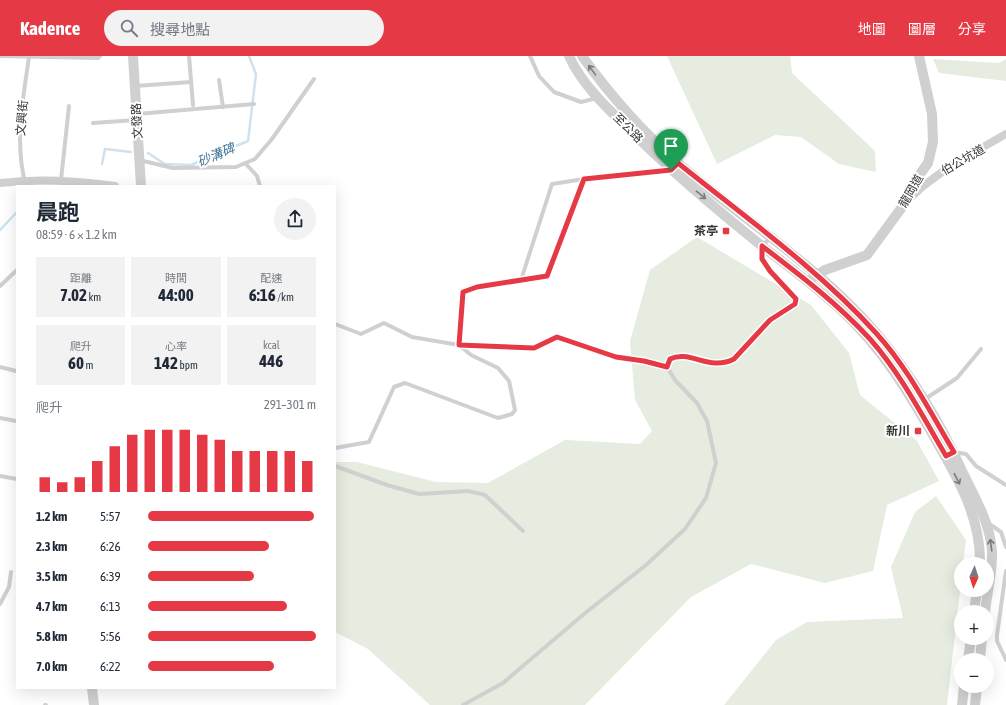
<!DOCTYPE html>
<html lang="zh-TW">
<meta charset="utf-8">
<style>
body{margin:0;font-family:"Asap Condensed","Noto Sans TC",sans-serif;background:#f2f2f3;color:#1f2937;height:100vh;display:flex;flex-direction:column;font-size:15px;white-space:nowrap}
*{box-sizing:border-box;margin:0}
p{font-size:13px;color:#747a83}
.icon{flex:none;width:22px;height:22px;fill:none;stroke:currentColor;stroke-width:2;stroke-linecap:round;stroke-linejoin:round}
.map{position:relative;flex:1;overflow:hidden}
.drawer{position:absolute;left:16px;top:129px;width:320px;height:504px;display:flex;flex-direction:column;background:#fff;border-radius:0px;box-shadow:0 4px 16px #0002}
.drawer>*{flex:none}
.needle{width:26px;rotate:183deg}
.tools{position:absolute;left:954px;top:501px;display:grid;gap:8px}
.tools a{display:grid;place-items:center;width:40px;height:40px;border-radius:50%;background:#fff;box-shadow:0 4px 16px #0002;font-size:20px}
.pin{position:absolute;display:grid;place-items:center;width:34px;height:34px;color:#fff;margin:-41px -17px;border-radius:50% 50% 50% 0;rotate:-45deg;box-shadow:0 0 4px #0007}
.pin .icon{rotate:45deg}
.round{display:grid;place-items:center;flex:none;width:42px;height:42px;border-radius:21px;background:#f2f2f3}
.overview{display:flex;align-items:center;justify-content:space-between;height:68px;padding:0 20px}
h1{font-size:22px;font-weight:700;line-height:30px}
.stats{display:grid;grid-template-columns:repeat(3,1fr);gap:6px;height:68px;padding:4px 20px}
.stats div{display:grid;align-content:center;border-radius:0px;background:#f2f2f3;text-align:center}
.stats b{font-size:17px;font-weight:700}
.stats small{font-size:11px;font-weight:400}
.stats p{font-size:11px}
.chart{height:112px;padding:8px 20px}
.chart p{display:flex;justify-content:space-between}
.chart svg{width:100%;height:72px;margin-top:4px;stroke:#e63946;stroke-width:6}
ul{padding:0 20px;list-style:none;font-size:13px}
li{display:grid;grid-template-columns:64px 48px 1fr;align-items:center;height:30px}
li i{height:10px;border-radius:5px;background:#e63946}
header{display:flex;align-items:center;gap:24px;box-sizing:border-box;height:56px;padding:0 20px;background:#e63946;color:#fff}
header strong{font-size:19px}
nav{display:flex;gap:22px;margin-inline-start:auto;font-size:14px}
.search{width:280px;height:36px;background:#f2f2f3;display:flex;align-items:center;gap:10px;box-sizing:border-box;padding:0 14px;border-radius:22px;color:#747a83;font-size:15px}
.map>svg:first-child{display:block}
.green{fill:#e6ecdf}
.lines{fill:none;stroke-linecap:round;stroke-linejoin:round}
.stream{stroke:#cfe2ee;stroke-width:2.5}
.service{stroke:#d0d0d0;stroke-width:4}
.minor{stroke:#d0d0d0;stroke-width:8}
.tertiary{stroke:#d0d0d0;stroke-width:10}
.oneway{stroke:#7a7a7a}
.route-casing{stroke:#fff;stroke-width:8}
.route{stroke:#e63946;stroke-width:5}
.poi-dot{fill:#e63946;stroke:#fff;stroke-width:1.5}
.labels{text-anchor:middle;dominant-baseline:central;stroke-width:4;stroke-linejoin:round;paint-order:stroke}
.street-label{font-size:12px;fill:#333;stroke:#fff}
.poi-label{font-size:12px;font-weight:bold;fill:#333;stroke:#fff;text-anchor:end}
.water-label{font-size:13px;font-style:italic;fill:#3f7597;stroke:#fff}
</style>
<header>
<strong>Kadence</strong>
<div class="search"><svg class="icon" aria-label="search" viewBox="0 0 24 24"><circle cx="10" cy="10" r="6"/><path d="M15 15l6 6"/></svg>搜尋地點</div>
<nav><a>地圖</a><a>圖層</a><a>分享</a></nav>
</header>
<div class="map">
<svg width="1006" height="649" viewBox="0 0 1006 649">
<rect width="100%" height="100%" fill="#fff"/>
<g class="green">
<polygon points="667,0 790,0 792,17 875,95 876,116 839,108 801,81 775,79 717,108"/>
<polygon points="933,3 999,7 1006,3 1006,25 939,17"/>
<polygon points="697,181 811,249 849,297 860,339 917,385 939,425 887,449 873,515 825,527 751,508 691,541 585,649 430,649 368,593 335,576 335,406 357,406 436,426 488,427 565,384 640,388 652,375 635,344 630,285 650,214"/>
<polygon points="936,440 966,484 963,508 961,508 961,526 947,649 724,649 776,584 807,566 903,562 891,511 915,456"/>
</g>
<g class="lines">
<g class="stream">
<polyline points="148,97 165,108 191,109 248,85 256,18 249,0"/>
<polyline points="102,108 105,93 131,96"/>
<polyline points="0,174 17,156"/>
</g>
<g class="service">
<polyline points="0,0 98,2 100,0"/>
<polyline points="189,0 193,49"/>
<polyline points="530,0 539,20 554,36 581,46 597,42"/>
<polyline points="219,24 223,51"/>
<polyline points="135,30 191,26"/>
<polyline points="137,58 254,48"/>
<polyline points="93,67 136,64"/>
<polyline points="139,104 173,112 236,111 255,103 272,83 314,23"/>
<polyline points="245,107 257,120 260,130"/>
<polyline points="61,124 69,50"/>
<path d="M26 130C14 88 23 43 29 1"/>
<polyline points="521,224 552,128 584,123"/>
<polyline points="0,230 17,214"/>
<polyline points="335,268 361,278 384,267 412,281 459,289 534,292 557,281 616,301 644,305 667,311"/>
<polyline points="0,311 16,315"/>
<polyline points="916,349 957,322 981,293"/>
<polyline points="0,362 16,365"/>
<polyline points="335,392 369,386 394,331 405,327 498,362 512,358 515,354 509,325 498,312 471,299 459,289 463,235 477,231 547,220 584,123 670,115"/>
<polyline points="954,396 966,398 976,410 1006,429"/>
<polyline points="335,410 387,429 419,438 468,435 485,439 523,475"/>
<polyline points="0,420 17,423"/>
<polyline points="988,467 1001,476 1006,491"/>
<polyline points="1006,515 997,579 997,585 1006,604"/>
<polyline points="0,548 9,531 11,516"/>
<polyline points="45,649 46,649"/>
<polyline points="463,649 503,627 584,558 646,509 685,473 706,442 716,407 707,365 697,347 675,324 667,311 667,307 670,303 676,300 717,308 726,307 734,303 770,264 795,248 796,243 762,203 762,190 770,182"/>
</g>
<g class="minor">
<path d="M0 127C39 122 76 125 115 130"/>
<polyline points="905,147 922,131 950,110 1006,78"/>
</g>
<g class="tertiary">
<polyline points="133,0 141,130"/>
<path d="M569 0C582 29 608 53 631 75 672 116 717 154 762 190 790 212 818 232 843 256 883 293 910 339 937 386 959 424 981 463 980 508"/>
<path d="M582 0C610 39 642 75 678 107 743 164 820 211 877 278 910 317 941 368 962 415 974 440 990 466 992 495 993 515 987 537 985 556"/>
<polyline points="812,222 825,214 867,199 905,147 910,132 928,107 933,86 932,58 919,0"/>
<polyline points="974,556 977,534"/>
<polyline points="968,604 971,582"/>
<polyline points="980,604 982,582"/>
<polyline points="92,632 94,649"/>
<polyline points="962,649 964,630"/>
<polyline points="975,649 977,630"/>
</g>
</g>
<defs><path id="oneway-shaft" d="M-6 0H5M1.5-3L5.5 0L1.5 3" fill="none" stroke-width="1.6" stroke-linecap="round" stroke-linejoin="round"/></defs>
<g class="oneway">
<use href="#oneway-shaft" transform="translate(592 14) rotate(-126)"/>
<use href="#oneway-shaft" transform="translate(701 139) rotate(39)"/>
<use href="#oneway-shaft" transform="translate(957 423) rotate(63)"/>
<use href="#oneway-shaft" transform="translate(991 489) rotate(-98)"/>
</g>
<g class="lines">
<defs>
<path id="route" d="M678 107C745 161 818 213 876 277 908 312 930 356 954 396L946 400C923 361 901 318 870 283 838 248 800 219 762 190V203L770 215 796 243 795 248 770 264 734 303C709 316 690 293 670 303L667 311 644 305 616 301 557 281 534 292 459 289 463 236 477 231 547 220 584 123 671 114Z"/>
</defs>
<use href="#route" class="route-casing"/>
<use href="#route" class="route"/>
</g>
<g class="poi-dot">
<rect x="722" y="171" width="8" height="8" rx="2"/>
<rect x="914" y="371" width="8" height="8" rx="2"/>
</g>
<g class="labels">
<g class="street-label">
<text transform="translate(22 62) rotate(-85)">文興街</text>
<text transform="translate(137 65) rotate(-93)">文發路</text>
<text transform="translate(628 72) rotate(45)">至公路</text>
<text transform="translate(963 104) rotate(-30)">伯公坑道</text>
<text transform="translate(911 135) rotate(-60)">龍岡道</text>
</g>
<g class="poi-label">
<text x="718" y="175">茶亭</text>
<text x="910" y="375">新川</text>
</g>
<g class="water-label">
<text transform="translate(216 99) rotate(-23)">砂溝碑</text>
</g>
</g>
</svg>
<div class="tools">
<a><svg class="needle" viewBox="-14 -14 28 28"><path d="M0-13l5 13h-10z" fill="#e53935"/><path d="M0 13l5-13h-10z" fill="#747a83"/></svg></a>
<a>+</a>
<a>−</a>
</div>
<div class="pin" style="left:671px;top:114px;background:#1e9e55"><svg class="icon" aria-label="arrive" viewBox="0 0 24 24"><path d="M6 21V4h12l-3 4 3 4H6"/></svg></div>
<section class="drawer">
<div class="overview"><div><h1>晨跑</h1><p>08:59 · 6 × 1.2 km</p></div><a class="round"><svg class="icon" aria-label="share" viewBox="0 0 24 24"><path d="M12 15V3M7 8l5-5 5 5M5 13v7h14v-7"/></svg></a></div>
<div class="stats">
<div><p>距離</p><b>7.02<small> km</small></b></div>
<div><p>時間</p><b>44:00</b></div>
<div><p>配速</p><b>6:16<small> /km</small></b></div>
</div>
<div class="stats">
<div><p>爬升</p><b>60<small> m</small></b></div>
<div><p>心率</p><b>142<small> bpm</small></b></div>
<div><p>kcal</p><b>446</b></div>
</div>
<div class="chart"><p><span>爬升</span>291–301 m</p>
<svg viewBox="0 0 160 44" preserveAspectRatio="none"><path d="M5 44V35M15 44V38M25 44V35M35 44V25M45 44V16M55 44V9M65 44V6M75 44V6M85 44V6M95 44V9M105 44V12M115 44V19M125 44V19M135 44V19M145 44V19M155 44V25"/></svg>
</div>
<ul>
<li><b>1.2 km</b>5:57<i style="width:99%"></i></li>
<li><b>2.3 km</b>6:26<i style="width:72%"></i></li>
<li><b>3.5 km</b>6:39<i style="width:63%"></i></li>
<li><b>4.7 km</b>6:13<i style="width:83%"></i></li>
<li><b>5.8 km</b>5:56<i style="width:100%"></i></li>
<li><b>7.0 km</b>6:22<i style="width:75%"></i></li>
</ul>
</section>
</div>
